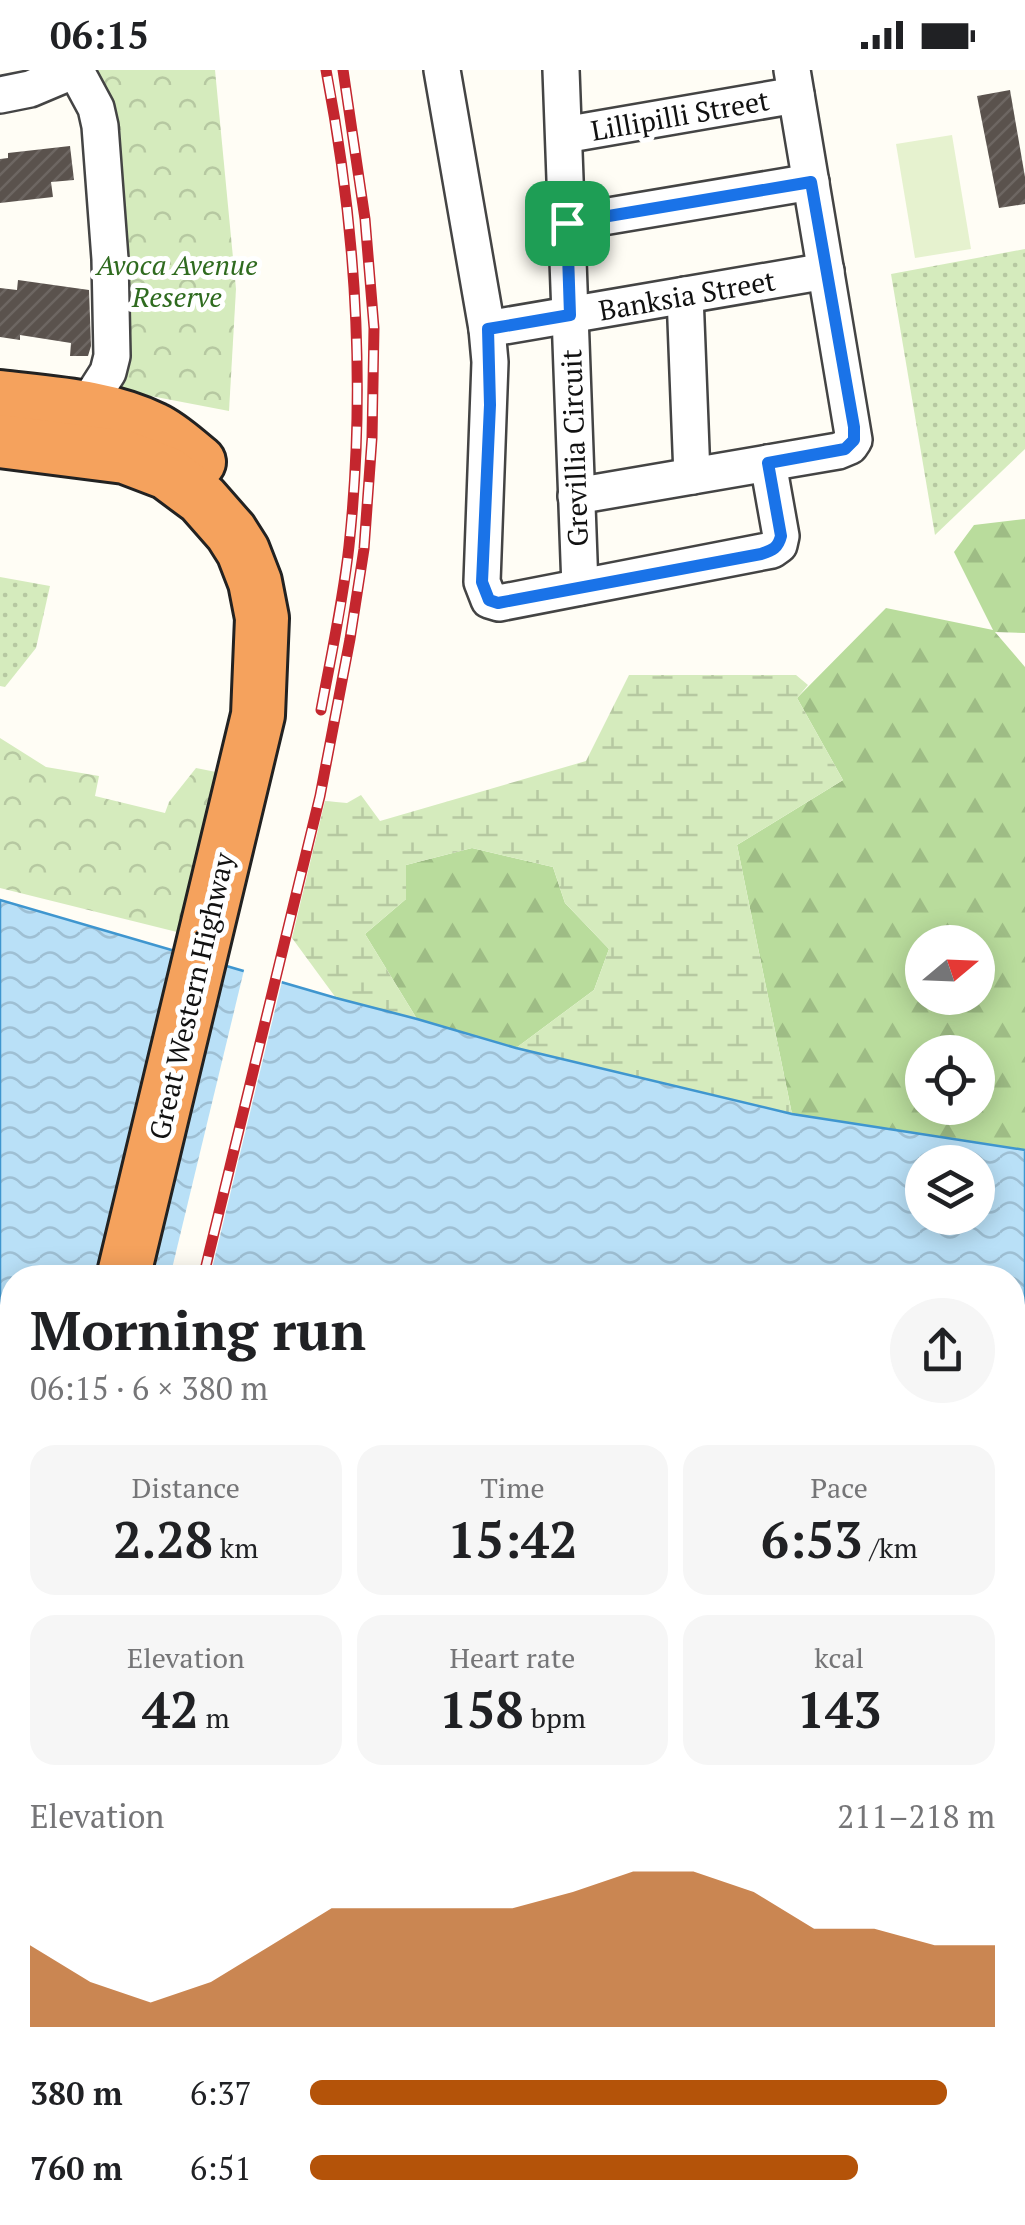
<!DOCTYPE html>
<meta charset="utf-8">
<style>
body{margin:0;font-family:"PT Serif",serif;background:#f6f6f6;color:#202124;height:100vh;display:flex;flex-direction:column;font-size:38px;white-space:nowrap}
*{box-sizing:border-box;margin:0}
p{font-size:32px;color:#757577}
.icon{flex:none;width:55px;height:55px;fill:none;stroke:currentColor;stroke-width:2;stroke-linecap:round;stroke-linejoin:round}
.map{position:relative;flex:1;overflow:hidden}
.drawer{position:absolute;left:0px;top:1195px;width:1025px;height:960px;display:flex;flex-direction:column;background:#fff;border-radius:40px 40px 0 0;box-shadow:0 5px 25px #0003}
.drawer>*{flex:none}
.needle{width:65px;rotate:71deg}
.controls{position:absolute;left:905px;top:855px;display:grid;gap:20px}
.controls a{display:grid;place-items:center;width:90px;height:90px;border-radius:50%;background:#fff;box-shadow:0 5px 25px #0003;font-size:50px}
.pin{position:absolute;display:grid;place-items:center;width:85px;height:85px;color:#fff;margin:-42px;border-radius:20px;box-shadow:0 5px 15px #0006}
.round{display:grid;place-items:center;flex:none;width:105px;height:105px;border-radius:52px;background:#f6f6f6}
.head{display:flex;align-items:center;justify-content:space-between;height:170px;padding:0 30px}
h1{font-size:55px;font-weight:700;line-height:75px}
.stats{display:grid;grid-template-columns:repeat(3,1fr);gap:15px;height:170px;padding:10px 30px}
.stats div{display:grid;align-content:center;border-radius:25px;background:#f6f6f6;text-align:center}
.stats b{font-size:50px;font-weight:700}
.stats small{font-size:28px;font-weight:400}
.stats p{font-size:28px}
.chart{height:280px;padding:20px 30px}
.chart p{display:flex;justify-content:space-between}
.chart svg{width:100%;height:180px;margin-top:10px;fill:#b45309;opacity:.7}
ul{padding:0 30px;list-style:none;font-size:32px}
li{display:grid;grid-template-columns:160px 120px 1fr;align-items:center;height:75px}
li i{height:25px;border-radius:12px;background:#b45309}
.status{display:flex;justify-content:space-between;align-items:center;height:70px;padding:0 50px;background:#fff;direction:ltr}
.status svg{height:28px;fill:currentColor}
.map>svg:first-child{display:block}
.grass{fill:url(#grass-dots)}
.forest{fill:url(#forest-firs);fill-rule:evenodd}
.wetland{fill:url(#wetland-marsh)}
.park{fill:url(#park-crowns)}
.pitch{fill:#e6f2cf}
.water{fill:url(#water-waves);stroke:#3f96cf;stroke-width:2.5;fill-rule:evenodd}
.pier{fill:#fffdf5}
.building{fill:url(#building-hatch)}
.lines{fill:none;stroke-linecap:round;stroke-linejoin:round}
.minor-casing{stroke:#444;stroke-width:40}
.highway-casing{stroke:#222;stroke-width:58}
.minor{stroke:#fff;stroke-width:35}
.highway{stroke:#f5a25d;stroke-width:52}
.rail-casing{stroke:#c4262e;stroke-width:11}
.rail{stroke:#fff;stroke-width:8;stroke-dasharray:22;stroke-linecap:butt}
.route-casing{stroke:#fff;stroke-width:20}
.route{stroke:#1a73e8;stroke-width:12}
.labels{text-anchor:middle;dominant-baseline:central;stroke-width:10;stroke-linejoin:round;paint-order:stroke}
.street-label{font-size:28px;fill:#111;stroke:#fff}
.park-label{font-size:28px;font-style:italic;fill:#2f6b1f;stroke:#fff}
</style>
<div class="status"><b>06:15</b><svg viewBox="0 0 49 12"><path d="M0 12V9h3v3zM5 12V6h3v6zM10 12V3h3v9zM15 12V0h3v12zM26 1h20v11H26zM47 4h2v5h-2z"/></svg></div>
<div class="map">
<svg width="1025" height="2155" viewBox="0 0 1025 2155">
<defs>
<pattern id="grass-dots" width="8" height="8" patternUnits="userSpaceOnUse" patternTransform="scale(2.5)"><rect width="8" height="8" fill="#d5ebbd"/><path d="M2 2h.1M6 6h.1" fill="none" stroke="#b6c8a1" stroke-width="1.8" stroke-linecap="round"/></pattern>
<pattern id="forest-firs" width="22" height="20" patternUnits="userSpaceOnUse" patternTransform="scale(2.5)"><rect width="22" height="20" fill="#b9dc9c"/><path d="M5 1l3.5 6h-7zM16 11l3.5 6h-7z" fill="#9ebc85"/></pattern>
<pattern id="wetland-marsh" width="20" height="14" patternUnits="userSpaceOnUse" patternTransform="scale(2.5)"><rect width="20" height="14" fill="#d5ebbd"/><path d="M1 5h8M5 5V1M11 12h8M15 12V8" fill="none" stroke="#b6c8a1"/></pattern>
<pattern id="park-crowns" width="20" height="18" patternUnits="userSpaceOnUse" patternTransform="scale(2.5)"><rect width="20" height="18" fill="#d5ebbd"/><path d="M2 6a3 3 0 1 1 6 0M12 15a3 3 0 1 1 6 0" fill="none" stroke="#b6c8a1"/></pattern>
<pattern id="water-waves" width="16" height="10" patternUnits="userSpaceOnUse" patternTransform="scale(2.5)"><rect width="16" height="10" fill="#b9e0f7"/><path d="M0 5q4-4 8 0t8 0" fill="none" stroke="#9ebfd3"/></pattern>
<pattern id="building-hatch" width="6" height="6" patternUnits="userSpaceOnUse" patternTransform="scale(2.5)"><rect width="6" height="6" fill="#5a524d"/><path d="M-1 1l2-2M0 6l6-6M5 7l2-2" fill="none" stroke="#6d6662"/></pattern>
</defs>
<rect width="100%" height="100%" fill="#fffdf5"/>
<g class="grass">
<polygon points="1025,179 1025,379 935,465 891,204"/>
<polygon points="0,507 50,516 36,578 5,617 0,616"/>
<polygon points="10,1738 12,1739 12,1806 0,1850 0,1784"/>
</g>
<g class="forest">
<path d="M1025 449V563L995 562 1025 597V1080L792 1044 737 775 843 710 797 628 886 538 993 560 954 482 974 455ZM922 872H978V928H922ZM922 982H978V1038H922Z"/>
<polygon points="472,778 553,797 565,833 609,879 594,920 516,978 417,949 365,864 406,829 406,795"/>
</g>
<polygon class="wetland" points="629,605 796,605 808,615 797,628 843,710 737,775 792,1044 516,978 594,920 609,879 565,833 553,797 472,778 406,795 406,829 365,864 417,949 336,928 292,868 325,731 347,733 361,725 380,751 586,691"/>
<g class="park">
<polygon points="91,0 215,0 236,219 229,341 109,318"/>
<polygon points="0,668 46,697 99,706 95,726 165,743 169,732 196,698 216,702 177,862 0,818"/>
<polygon points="1012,1711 1025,1711 1025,2155 6,2155 12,2142 1012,2142"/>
</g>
<g class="pitch">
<polygon points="952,65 971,179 915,188 896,74"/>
<polygon points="955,2143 956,2155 494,2155 492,2143"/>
</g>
<path class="water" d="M0 830 336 928 417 949 516 978 792 1044 1025 1080V1711H1012V1208H12V1569L0 1566ZM922 1092H978V1148H922Z"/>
<polygon class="pier" points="245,896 283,907 210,1207 170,1207"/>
<g class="building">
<polygon points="1010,20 1025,107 1025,134 999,138 977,26"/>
<polygon points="70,76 74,110 51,112 53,127 0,133 0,89 8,88 8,83"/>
<polygon points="18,210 89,220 91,276 88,286 70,286 71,273 20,265 20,270 0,267 0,218 17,220"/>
</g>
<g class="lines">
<defs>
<g id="minor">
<polyline points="442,0 487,259 490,292 482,512 489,530 499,533 772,480 779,475 781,466 768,393"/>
<polyline points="561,0 580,517"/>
<polyline points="76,1 96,38 100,56 110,189 112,286 108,302 85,338"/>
<polyline points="0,25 30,19 75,0"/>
<polyline points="564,65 796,25"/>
<polyline points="567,153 811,112"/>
<polyline points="685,225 692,406"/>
<polyline points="487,259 826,201"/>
<polyline points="576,426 838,381 850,376 854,370 792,0"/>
<polyline points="0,2150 38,2155"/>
<polyline points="87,2155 145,2142"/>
</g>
<g id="highway">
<path d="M0 327C51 333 108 336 154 359 171 367 185 381 199 392"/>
<polyline points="0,371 125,387 167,403 202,429 231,462 243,481 255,512 262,548 258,645 123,1208"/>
<polyline points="0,1720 12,1670"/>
</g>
</defs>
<use href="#minor" class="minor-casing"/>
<use href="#highway" class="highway-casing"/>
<use href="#minor" class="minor"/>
<use href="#highway" class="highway"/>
<defs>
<g id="rail">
<path d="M321 640C331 586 343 531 349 476 366 317 356 157 326 0"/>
<polyline points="203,1208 320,726 350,569 364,479 372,368 374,258 365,149 343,0"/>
<polyline points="0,1991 12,1939"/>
<polyline points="0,2054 12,1996"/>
</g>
</defs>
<use href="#rail" class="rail-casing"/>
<use href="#rail" class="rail"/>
</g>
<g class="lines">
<defs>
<path id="route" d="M811 112 854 357V370L845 379 768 393 781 466C778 478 773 480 761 484L498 533 489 530 482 512 490 335 488 259 570 245 567 153Z"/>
</defs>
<use href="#route" class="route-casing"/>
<use href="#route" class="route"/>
</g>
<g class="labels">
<g class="street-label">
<text transform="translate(680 45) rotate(-10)">Lillipilli Street</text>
<text transform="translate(687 225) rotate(-10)">Banksia Street</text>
<text transform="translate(574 378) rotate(-92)">Grevillia Circuit</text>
<text transform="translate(191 926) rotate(-77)">Great Western Highway</text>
</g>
<g class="park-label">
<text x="177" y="194">Avoca Avenue<tspan x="177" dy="32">Reserve</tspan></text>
</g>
</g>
</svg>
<div class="controls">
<a><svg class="needle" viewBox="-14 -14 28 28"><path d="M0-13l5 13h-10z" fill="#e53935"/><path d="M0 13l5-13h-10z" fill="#757577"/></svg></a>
<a><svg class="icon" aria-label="locate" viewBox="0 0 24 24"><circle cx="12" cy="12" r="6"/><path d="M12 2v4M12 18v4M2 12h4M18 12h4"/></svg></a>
<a><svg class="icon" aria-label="layers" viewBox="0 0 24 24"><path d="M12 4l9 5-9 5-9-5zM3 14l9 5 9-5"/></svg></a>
</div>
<div class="pin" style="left:567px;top:153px;background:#1e9e55"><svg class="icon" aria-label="arrive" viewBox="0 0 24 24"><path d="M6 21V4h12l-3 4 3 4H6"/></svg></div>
<section class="drawer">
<div class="head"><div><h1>Morning run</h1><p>06:15 · 6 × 380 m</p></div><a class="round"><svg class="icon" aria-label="share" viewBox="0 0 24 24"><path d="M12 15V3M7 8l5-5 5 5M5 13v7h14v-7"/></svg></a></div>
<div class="stats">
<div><p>Distance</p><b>2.28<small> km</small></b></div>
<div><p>Time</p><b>15:42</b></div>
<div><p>Pace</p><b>6:53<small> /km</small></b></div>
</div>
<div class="stats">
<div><p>Elevation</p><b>42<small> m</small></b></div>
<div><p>Heart rate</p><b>158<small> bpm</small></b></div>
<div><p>kcal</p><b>143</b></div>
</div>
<div class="chart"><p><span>Elevation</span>211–218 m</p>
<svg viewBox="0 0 160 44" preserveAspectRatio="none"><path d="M0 44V24L10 33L20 38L30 33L40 24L50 15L60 15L70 15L80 15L90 11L100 6L110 6L120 11L130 20L140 20L150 24L160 24V44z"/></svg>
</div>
<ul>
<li><b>380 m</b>6:37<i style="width:93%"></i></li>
<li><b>760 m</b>6:51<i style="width:80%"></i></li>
</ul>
</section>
</div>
